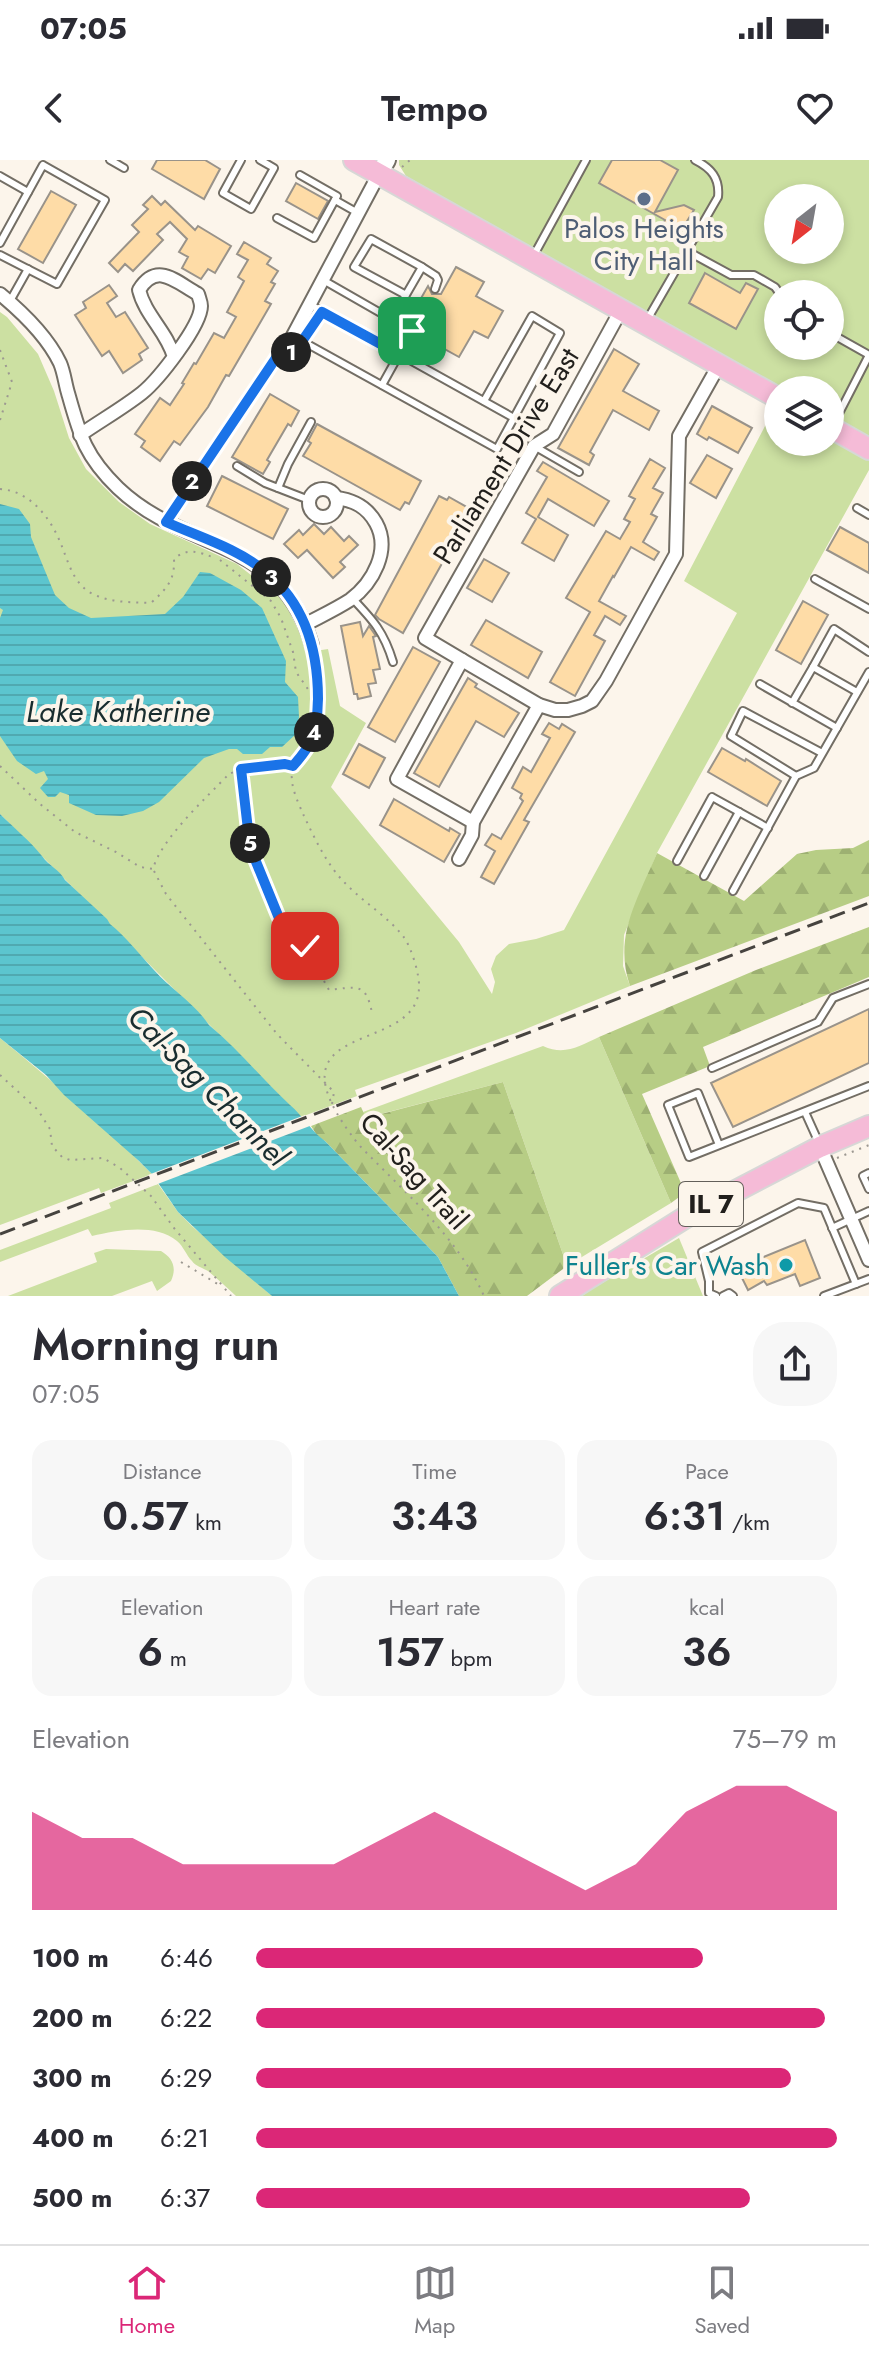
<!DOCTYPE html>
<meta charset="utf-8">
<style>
body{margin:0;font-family:Jost,sans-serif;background:#f7f7f7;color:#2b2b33;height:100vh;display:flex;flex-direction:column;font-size:30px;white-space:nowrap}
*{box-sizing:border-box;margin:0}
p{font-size:26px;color:#7c7c81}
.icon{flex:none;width:44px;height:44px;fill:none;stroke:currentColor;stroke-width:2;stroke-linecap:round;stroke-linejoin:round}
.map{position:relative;height:1136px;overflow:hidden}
.side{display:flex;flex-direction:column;background:#fff;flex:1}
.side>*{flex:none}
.needle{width:52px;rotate:211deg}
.tools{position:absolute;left:764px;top:24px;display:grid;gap:16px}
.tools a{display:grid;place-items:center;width:80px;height:80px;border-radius:50%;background:#fff;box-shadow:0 4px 12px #0003;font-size:40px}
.pin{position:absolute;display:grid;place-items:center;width:68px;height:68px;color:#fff;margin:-34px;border-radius:16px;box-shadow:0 4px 12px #0006}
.km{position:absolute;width:40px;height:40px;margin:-20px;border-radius:50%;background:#222;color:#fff;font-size:22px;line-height:40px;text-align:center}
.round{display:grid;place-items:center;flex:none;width:84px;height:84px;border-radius:32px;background:#f7f7f7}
.summary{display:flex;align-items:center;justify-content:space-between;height:136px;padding:0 32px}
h1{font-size:44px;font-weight:600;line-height:60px}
.figures{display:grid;grid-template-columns:repeat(3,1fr);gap:12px;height:136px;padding:8px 32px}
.figures div{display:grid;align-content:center;border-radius:20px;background:#f7f7f7;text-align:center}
.figures b{font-size:40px;font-weight:600}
.figures small{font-size:22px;font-weight:400}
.figures p{font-size:22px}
.chart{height:224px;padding:16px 32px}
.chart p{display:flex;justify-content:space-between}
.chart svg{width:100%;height:144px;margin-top:8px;fill:#db2777;opacity:.7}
ul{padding:0 32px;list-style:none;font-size:26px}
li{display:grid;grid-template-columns:128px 96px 1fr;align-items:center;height:60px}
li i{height:20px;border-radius:10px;background:#db2777}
.status{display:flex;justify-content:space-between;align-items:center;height:56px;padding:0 40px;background:#fff;direction:ltr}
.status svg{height:22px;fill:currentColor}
header{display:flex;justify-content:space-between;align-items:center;height:104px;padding:0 32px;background:#fff;font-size:36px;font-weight:600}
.dock{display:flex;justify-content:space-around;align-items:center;height:112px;border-top:2px solid #e1e1e2;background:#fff;font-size:22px;color:#7c7c81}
.dock a{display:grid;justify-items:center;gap:4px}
.dock .on{color:#db2777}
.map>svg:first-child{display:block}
.green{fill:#cce0a2;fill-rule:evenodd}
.forest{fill:url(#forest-firs)}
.water{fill:url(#water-rules)}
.pier{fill:#fcf5eb}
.building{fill:#fedca7;stroke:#99938a;stroke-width:2}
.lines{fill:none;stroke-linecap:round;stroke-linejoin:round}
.service-casing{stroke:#736e65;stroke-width:10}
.minor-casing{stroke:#736e65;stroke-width:16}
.tertiary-casing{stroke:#736e65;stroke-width:20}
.primary-casing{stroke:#d7d7d6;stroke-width:24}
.path{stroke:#9c9891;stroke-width:2;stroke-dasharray:2 6;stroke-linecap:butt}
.service{stroke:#fff;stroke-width:6}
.minor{stroke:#fff;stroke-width:12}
.tertiary{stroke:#fff;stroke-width:16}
.primary{stroke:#f5bbd7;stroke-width:20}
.rail{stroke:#46433f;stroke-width:3;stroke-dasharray:16 8;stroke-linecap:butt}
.route-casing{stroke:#fff;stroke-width:16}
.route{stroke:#1a73e8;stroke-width:10}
.service-dot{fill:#5c6f8a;stroke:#fcf5eb;stroke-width:3}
.culture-dot{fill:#0f9aa8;stroke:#fcf5eb;stroke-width:3}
.labels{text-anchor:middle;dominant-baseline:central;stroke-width:8;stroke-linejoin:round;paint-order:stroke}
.shield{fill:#fcf5eb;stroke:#635f5a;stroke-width:2}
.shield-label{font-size:26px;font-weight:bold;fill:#211f1c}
.service-label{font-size:28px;fill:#4e5e75;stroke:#fcf5eb}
.street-label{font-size:28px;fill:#211f1c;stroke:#fcf5eb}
.culture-label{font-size:28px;fill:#0d838f;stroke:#fcf5eb;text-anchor:end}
.water-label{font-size:30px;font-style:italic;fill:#192d2f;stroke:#fcf5eb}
</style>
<div class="status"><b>07:05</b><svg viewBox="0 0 49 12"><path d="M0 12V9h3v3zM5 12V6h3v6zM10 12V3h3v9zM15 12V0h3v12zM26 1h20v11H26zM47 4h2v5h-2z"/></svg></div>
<header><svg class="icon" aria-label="back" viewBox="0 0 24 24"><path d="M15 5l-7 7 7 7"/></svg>Tempo<svg class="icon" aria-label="heart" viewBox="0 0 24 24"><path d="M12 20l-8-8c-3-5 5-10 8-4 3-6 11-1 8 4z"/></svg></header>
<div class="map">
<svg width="869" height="1136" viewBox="0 0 869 1136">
<defs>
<pattern id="forest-firs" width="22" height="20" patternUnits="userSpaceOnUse" patternTransform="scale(2)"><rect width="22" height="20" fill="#b7cd85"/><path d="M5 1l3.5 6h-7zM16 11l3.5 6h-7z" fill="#9db072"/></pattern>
<pattern id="water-rules" width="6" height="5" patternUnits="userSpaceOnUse" patternTransform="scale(2)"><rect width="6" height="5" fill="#5cc5ce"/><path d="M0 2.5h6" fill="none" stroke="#50a9b0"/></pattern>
</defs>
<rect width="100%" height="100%" fill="#fcf5eb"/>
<g class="green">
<path d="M399 0H869V280L830 258V230H779L406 16 399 5ZM778 38H830V90H778ZM778 134H830V186H778Z"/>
<polygon points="0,152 7,157 38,194 54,231 69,278 86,309 119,342 150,364 237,404 284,441 309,492 328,489 340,546 366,563 331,627 459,782 492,834 495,822 491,809 496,796 509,784 536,779 564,770 737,453 684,421 776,245 778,246 778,282 830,282 830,275 869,297 869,310 657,693 624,775 623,806 630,826 516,873 355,930 357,936 301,957 0,654"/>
<path d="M599 877 671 1043 567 1106 503 922 365 958 363 952 543 886C565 896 579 886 599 877Z"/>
<path d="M0 878C53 921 104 966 152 1014L101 1033 99 1028 0 1065Z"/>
<path d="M158 1024 178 1052 193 1067 272 1136H236C227 1128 218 1119 208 1111 203 1108 195 1106 192 1101 186 1095 184 1087 177 1081 155 1063 118 1070 92 1076L88 1069 0 1102V1090L111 1048 109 1043Z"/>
<polygon points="679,1078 703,1136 582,1136 592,1129"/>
<path d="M106 1089 161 1091C173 1098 177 1108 171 1121L157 1131 152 1121 112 1136H8L97 1102 94 1093Z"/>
</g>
<g class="forest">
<path d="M869 680V736L630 826C613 776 638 739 657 693L744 741 797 694 816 690 853 688Z"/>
<polygon points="869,767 869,817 703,887 710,906 642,934 684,1030 682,1035 671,1043 599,877 756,810"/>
<polygon points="503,922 567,1106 527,1136 459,1136 438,1097 325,981 318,977 311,966 361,947 366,958"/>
</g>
<g class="water">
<polygon points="0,344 19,349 30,364 31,377 55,435 69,448 91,458 165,454 183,437 200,412 210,413 241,430 262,448 286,501 285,522 298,537 299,557 296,574 282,587 270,587 262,594 243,594 237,589 229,589 204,598 159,642 143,651 122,656 96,655 69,643 69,635 60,632 55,637 48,637 40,628 48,619 44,611 36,614 17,601 0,576 0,458 3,450 0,448"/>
<path d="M0 654C14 668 30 681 42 696 49 706 59 709 65 720L107 759 110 764C126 777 140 795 154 810 171 829 195 844 209 865 238 889 262 919 290 945 302 955 313 973 325 981L438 1097 459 1136H272L225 1097 178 1052 152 1014 139 1001 64 935 46 915 0 878Z"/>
</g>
<polygon class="pier" points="305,955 315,964 155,1025 148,1015"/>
<g class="building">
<polygon points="157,0 205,0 220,9 204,39 152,9"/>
<polygon points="612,0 660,0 678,10 655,52 684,45 694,50 677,77 660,68 665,60 599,23"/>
<polygon points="296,23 328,41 318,59 286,41"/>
<polygon points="51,31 76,45 43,103 18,89"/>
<polygon points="152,36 161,45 165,41 195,70 198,66 231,86 215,113 208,109 201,119 182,108 188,97 179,92 187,79 170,62 157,74 163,80 133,111 125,104 118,112 109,103 139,72 132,65 148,49 143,45"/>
<polygon points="244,82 271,98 267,104 278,111 271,122 275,124 265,141 271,144 229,216 226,215 208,247 180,285 174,281 160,301 141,287 145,281 135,274 160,238 170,245 184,224 182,223 194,203 196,204 214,173 224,178 236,157 227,152 244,121 238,117 248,100 237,94"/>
<polygon points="456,107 484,122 476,136 503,151 488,178 474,171 459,197 432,182 439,169 424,160 421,154 412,154 428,126 432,134 441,134"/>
<polygon points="705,113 740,133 746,123 758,129 736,169 689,143"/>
<polygon points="109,125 117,136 107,143 116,157 125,152 148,188 139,194 142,200 123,213 109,191 102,196 75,155 86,148 83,142"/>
<polygon points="614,189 639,204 623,231 659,251 649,270 613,250 590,292 594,295 589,305 558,288"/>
<polygon points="270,234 299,251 291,266 288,264 267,300 270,302 263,314 232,297"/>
<polygon points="712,246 752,268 738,293 709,277 707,280 697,274"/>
<polygon points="317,264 421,321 409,344 405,342 400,350 303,296 311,283 308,281"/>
<polygon points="707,295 732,309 716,338 690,323"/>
<polygon points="650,299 665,308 653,328 663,333 651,354 657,357 643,382 659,392 654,400 631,387 614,417 613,416 599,441 626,456 620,465 605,456 594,475 605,481 575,536 550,522 590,452 566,438 606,371 620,379 630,362 624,359 635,339 629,336"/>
<polygon points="543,302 609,341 594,366 548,339 538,357 568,375 554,401 522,383 536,359 526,353 547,317 537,311"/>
<polygon points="222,316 288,349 273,379 207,346"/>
<polygon points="439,336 447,340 449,337 472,350 403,473 379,459 375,455"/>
<polygon points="314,364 324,374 331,367 344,381 349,376 358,385 340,402 345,407 333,418 307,390 298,398 284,384 299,370 303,375"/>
<polygon points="840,367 869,383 869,413 827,390"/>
<polygon points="484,399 509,413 492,442 467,428"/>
<polygon points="803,441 828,455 801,504 776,490"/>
<polygon points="486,460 542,492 528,518 471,485"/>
<polygon points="360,462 363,476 369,466 376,476 373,477 380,509 373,510 376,523 368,524 371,536 358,539 357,534 354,534 341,466"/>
<polygon points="413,487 440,502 395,582 368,567"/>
<polygon points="468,518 477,524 475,527 519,553 504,577 476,561 439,627 414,613"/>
<polygon points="549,563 559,569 562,564 575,572 524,660 529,662 494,724 481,717 495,691 485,685 492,674 501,679 523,641 520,638 522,634 512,628 523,607 531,612 550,578 542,574"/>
<polygon points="359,584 385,598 369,628 343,614"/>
<polygon points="722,588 745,601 746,599 781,621 767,646 708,612"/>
<polygon points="394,639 449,671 450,668 460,674 444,702 380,665"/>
<polygon points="869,849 869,903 733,967 711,923"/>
<polygon points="805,1080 820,1118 800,1126 795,1114 767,1125 764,1121 748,1130 742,1118 759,1109 756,1100"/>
</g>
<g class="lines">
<defs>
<g id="service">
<polyline points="110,0 124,8"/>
<polyline points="241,0 223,33 251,49 274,8 260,0"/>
<polyline points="0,16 28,32"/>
<polyline points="335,40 358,53"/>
<polyline points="277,58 314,78 337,36 300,15"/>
<polyline points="0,83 43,5 105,40 57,124 0,95"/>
<polyline points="687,91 731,115 754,115 775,127 780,134"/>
<polyline points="534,95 586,0"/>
<polyline points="422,107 436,116 438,120 435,129"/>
<polyline points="323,120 412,171 382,225"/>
<polyline points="10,141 28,109"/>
<polyline points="311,145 514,258"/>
<polyline points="392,159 422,107 371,79 354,107 406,135"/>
<path d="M647 160 718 37C720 18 711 8 695 0"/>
<polyline points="412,171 418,159"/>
<polyline points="830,173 869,195 833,265"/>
<polyline points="293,176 497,289 560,173 532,156 484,241"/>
<polyline points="534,286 579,312"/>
<polyline points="237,306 265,323 309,340"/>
<polyline points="278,328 288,304 311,262"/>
<polyline points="857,348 869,355"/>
<polyline points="815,419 869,449"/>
<path d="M352 438C373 460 384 472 393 502"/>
<polyline points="813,507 834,469 869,492"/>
<polyline points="760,524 837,568"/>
<polyline points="792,543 813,507 857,532"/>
<polyline points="796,616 731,576 743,551 822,593"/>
<polyline points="677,701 712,637 768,668"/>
<polyline points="704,716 739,652"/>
<polyline points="733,731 796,616 814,608 869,512"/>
<polyline points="712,908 818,862 833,838 869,824"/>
<polyline points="805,952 819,983"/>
<polyline points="719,985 698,933 668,945 689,997 869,926"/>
<polyline points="869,1013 863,1016 869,1029"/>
<polyline points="832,1068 869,1051"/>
<polyline points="716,1136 709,1133 709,1121 702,1092 798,1043 824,1048 856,1124"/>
<polyline points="723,1136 729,1133 733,1136"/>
<polyline points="824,1136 869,1119"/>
</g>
<g id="minor">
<path d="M0 134C23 153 47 176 60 203 64 212 65 223 68 233 80 276 85 296 118 328 186 393 280 376 312 485"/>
<polyline points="288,185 379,14"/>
<path d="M80 275C100 261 123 248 142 233 158 220 201 166 201 146 201 142 199 138 198 134 176 122 157 101 139 130 145 155 167 172 174 197"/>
<circle cx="323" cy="343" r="14"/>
<path d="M306 464C321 456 336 449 350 440 373 423 391 390 376 363 367 347 354 340 336 338"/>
<polyline points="462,500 539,545 555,550 568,550 582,546 592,541 606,521 676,394 679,276 719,205"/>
<polyline points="473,662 397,619 462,500 425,478 534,286 553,274 621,150"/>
<polyline points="459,699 472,675 473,662 539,545"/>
<polyline points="820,987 869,1100"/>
</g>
<polyline id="tertiary" points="379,14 387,0"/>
<g id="primary">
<polyline points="354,0 778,238"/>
<polyline points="830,267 869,289"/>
<polyline points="560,1136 686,1057 820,987 869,966"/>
</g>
</defs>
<use href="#service" class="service-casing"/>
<use href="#minor" class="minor-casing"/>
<use href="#tertiary" class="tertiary-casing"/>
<use href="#primary" class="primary-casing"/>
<g class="path">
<polyline points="402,7 410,0"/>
<polyline points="0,190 12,222 0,260"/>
<path d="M0 329C30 331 50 357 61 384 69 404 74 426 95 435 113 443 132 442 151 443 166 429 175 421 174 399 187 387 199 392 215 398"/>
<polyline points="172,352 278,194"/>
<polyline points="220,400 271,441 281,458 293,492 296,512 317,542"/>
<path d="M314 495C320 522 321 554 312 579 308 589 300 595 295 604 286 619 298 642 304 656 315 679 327 705 345 723 363 742 387 756 403 776 411 786 420 815 419 828 417 898 256 855 359 985 404 1032 457 1076 484 1136"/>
<path d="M0 606 40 644 75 672 116 692 140 707 153 709C161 679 206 638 229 614L241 609 285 604 292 606"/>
<polyline points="241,609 250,687 257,705 279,758 290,773 305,786 313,800"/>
<polyline points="154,711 166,734 277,874 334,932 332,944"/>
<path d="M324 821 329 830C357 827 366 822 372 853"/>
<polyline points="0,915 38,950 50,969 52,986 62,997 70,1000 103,998 120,1008 151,1036 174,1068 231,1136"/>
<polyline points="837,998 869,985"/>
<polyline points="181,1102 221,1126"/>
</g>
<use href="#service" class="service"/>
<use href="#minor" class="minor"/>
<use href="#tertiary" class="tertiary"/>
<use href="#primary" class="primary"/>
<polyline class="rail" points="0,1074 869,743"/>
</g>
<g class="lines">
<defs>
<path id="route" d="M305 786 290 773 279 758 250 687 241 609 285 604 293 606C299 599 307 590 311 581 318 567 317 554 318 539 318 490 305 444 266 412 237 388 199 377 166 362L280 192 285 189 294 193 322 152 399 194 412 171"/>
</defs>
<use href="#route" class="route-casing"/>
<use href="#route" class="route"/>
</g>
<circle class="service-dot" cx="644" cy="39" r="8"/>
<circle class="culture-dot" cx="786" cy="1105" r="8"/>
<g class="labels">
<rect class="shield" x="679" y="1022" width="64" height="44" rx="6"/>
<g class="shield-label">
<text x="711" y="1044">IL 7</text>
</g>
<g class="service-label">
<text x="644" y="68">Palos Heights<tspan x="644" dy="32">City Hall</tspan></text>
</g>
<g class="street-label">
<text transform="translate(506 296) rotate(-58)">Parliament Drive East</text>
<text transform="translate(414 1011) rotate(48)">Cal-Sag Trail</text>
</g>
<g class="culture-label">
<text x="770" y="1105">Fuller's Car Wash</text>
</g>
<g class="water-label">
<text x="118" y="551">Lake Katherine</text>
<text transform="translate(208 926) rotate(45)">Cal-Sag Channel</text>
</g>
</g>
</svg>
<div class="tools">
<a><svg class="needle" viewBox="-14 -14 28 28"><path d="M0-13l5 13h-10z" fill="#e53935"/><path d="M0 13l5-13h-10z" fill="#7c7c81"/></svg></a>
<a><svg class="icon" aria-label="locate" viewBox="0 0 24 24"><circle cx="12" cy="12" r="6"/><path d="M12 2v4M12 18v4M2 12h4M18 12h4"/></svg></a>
<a><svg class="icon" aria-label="layers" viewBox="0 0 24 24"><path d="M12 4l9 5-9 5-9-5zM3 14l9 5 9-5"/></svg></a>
</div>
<div class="pin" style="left:412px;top:171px;background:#1e9e55"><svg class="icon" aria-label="arrive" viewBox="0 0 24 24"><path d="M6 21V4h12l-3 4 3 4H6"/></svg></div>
<div class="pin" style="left:305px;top:786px;background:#d93025"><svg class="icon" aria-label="check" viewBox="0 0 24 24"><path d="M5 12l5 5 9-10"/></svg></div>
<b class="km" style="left:291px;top:192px">1</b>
<b class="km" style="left:192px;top:321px">2</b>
<b class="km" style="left:271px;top:417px">3</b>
<b class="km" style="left:314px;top:572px">4</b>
<b class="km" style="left:250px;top:683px">5</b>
</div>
<section class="side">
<div class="summary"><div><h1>Morning run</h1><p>07:05</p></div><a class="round"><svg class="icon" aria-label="share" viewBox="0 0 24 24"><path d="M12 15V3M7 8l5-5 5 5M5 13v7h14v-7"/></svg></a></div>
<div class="figures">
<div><p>Distance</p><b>0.57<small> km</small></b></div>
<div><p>Time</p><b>3:43</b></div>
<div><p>Pace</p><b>6:31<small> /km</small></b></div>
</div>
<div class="figures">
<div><p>Elevation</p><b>6<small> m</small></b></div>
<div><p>Heart rate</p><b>157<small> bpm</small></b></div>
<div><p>kcal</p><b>36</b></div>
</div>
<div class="chart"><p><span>Elevation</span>75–79 m</p>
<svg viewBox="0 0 160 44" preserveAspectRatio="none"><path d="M0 44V14L10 22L20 22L30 30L40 30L50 30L60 30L70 22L80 14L90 22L100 30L110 38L120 30L130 14L140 6L150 6L160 14V44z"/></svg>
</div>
<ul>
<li><b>100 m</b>6:46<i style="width:77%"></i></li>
<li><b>200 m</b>6:22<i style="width:98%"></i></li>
<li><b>300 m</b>6:29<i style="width:92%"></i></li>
<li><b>400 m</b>6:21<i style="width:100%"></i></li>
<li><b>500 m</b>6:37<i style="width:85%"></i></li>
</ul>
</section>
<nav class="dock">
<a class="on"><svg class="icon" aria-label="home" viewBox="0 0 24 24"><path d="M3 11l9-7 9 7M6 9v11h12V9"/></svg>Home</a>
<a><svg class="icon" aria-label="map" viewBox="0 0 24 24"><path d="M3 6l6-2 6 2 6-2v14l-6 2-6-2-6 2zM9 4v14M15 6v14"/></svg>Map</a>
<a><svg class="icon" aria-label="saved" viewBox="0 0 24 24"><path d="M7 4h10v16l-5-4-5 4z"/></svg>Saved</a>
</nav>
